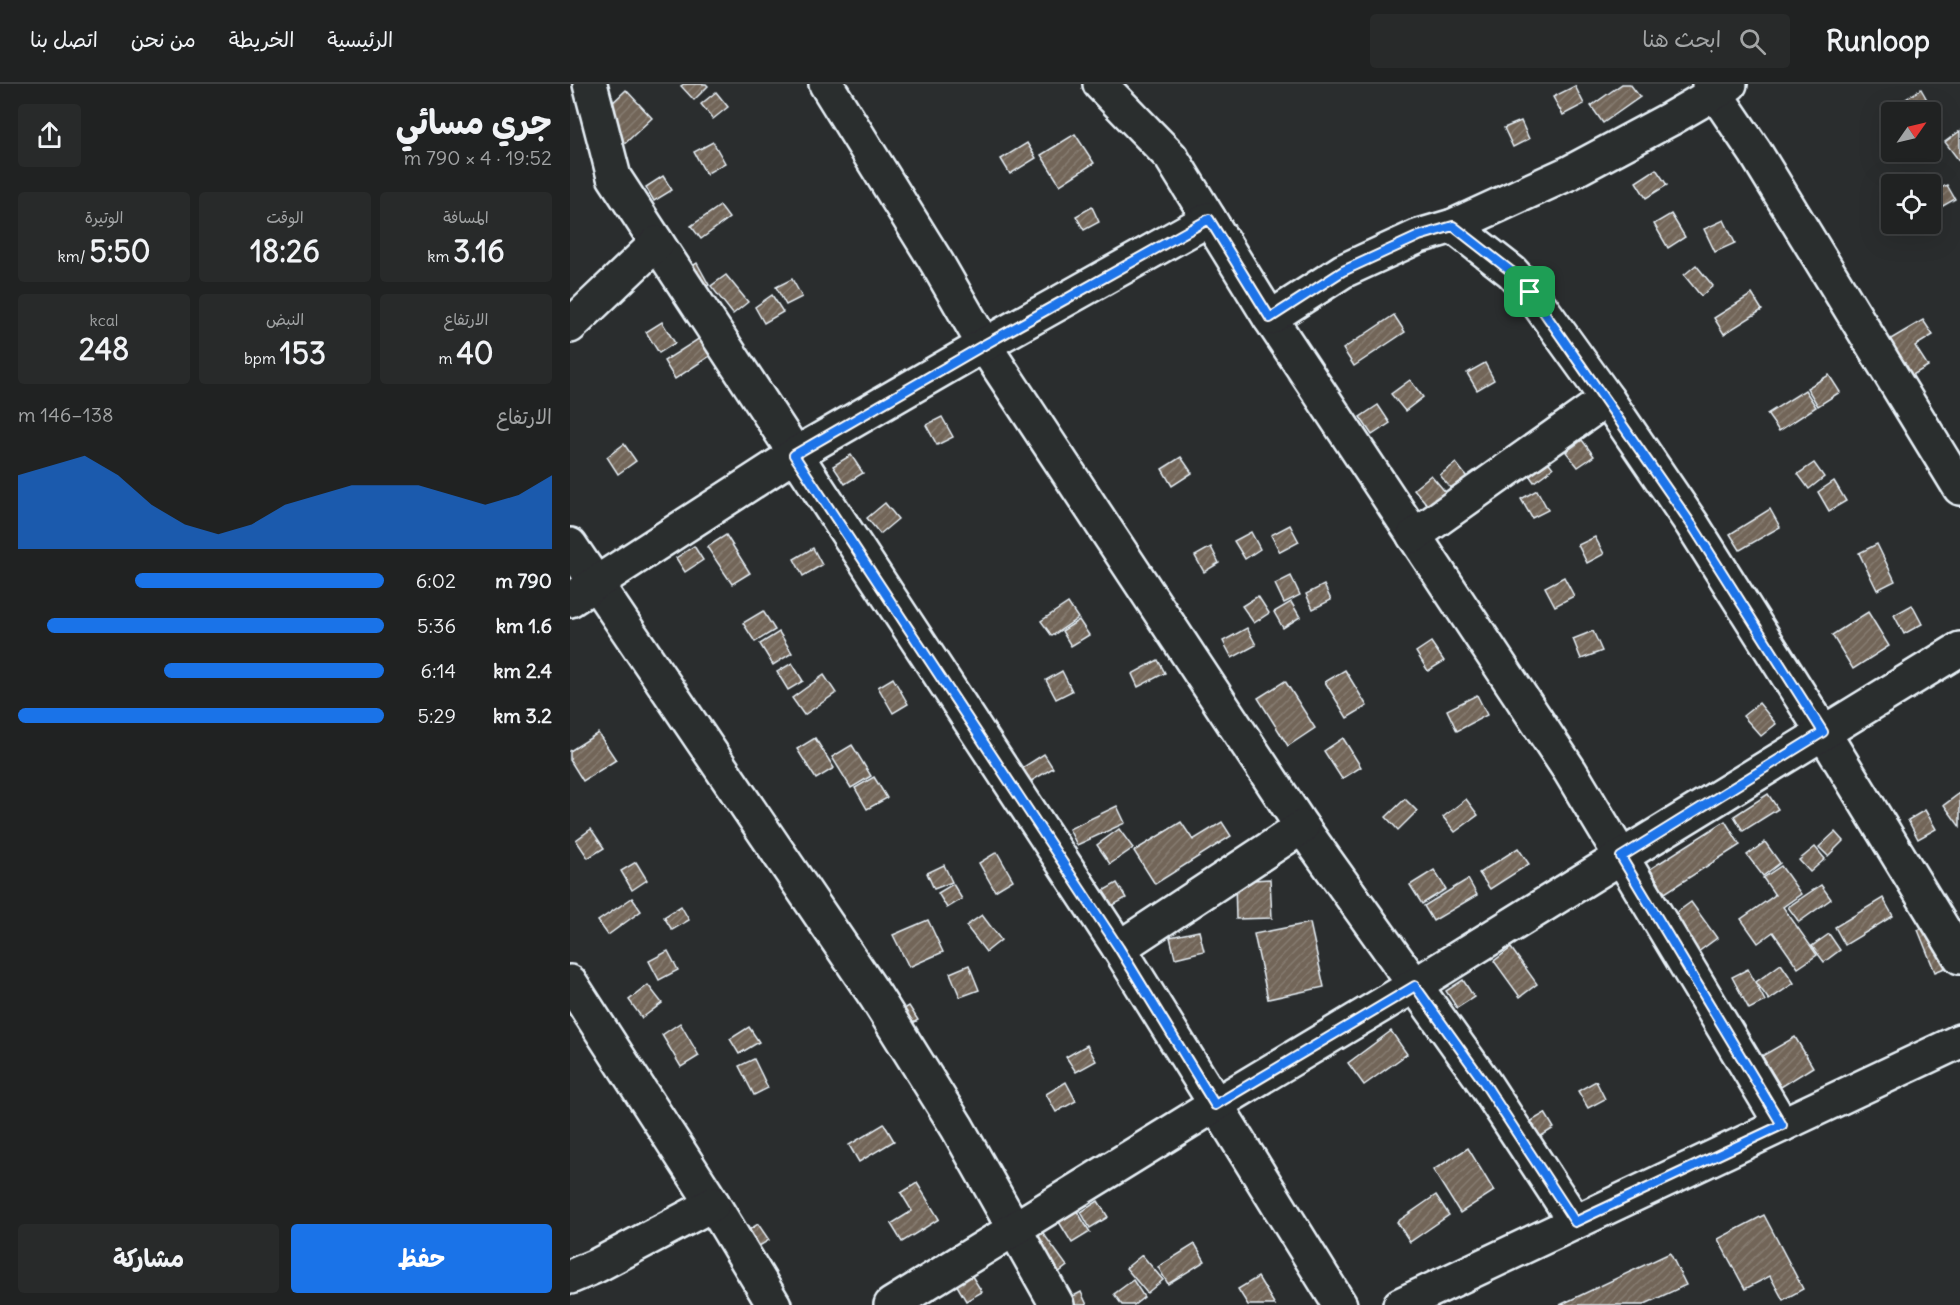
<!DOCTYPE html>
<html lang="ar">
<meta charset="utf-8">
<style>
body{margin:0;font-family:Delius,"Playpen Sans Arabic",sans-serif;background:#282a2a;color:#f1f3f6;direction:rtl;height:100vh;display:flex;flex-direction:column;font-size:22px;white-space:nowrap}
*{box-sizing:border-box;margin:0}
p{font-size:20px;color:#a2a4a5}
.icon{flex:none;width:33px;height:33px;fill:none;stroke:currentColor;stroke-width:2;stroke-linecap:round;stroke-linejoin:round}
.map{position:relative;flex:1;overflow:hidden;direction:ltr}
.sheet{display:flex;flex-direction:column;background:#202222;width:570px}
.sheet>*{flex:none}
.needle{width:39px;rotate:56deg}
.fabs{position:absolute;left:1311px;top:18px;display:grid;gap:12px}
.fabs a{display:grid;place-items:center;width:60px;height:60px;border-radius:6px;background:#202222;box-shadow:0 6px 24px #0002,0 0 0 2px #3d3f40;font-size:30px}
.pin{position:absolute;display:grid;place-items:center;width:51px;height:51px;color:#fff;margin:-26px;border-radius:12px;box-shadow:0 3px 9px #0006}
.round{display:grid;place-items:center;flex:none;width:63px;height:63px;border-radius:6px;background:#282a2a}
.overview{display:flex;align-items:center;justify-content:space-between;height:102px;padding:0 18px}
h1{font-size:33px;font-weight:700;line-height:45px}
.stats{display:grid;grid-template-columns:repeat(3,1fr);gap:9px;height:102px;padding:6px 18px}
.stats div{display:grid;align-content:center;border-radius:6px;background:#282a2a;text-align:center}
.stats b{font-size:30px;font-weight:700}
.stats small{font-size:16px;font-weight:400}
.stats p{font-size:16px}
.chart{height:168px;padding:12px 18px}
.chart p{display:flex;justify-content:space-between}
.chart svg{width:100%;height:108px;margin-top:6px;fill:#1a73e8;opacity:.7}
.primary-button{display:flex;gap:12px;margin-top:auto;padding:12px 18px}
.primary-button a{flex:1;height:69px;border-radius:6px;background:#1a73e8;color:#fff;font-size:24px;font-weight:700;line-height:69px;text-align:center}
.primary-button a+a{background:#282a2a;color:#f1f3f6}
ul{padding:0 18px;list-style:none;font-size:20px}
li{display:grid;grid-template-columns:96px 72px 1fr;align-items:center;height:45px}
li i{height:15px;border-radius:8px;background:#1a73e8}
header{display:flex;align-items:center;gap:36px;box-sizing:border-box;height:84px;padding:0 30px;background:#202222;border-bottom:2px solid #3d3f40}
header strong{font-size:28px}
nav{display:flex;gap:33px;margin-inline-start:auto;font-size:21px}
.search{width:420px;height:54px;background:#282a2a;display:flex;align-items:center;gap:15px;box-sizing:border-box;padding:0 21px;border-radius:6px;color:#a2a4a5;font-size:22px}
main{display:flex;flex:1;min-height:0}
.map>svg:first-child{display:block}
.building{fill:url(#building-hatch);stroke:#e8f1f8;stroke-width:1.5}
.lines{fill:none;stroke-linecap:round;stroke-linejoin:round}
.minor-casing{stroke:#e8f1f8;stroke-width:38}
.minor{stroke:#2a2d2e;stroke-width:33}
.route-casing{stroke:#fff;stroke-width:12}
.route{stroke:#1a73e8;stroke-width:8}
</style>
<header>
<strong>Runloop</strong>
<div class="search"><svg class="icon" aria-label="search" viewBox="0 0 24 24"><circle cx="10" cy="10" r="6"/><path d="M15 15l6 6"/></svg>ابحث هنا</div>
<nav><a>الرئيسية</a><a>الخريطة</a><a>من نحن</a><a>اتصل بنا</a></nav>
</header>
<main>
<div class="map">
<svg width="1390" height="1221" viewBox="0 0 1390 1221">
<defs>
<pattern id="building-hatch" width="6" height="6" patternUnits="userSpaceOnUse" patternTransform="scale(1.5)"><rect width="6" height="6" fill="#726558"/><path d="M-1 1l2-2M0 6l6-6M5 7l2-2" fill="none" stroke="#867c71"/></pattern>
</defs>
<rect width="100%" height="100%" fill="#2a2d2e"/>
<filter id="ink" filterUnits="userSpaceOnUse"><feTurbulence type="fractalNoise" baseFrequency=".0167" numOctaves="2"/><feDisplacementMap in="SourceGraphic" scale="12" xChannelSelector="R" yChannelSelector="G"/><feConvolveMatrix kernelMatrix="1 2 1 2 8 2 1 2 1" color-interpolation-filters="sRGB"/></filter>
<g filter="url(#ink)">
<g class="building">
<polygon points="114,0 136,0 138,2 124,16 111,2"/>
<polygon points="1052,0 1060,0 1070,13 1033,39 1021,22"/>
<polygon points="1005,2 1014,20 993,31 983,13"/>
<polygon points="1351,5 1360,21 1348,28 1340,28 1333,17"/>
<polygon points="56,6 82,34 48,66 22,38"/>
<polygon points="146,8 158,23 143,35 131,20"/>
<polygon points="951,37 959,55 943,63 934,44"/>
<polygon points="1390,47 1390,78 1375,58"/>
<polygon points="505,50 524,79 490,101 471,71"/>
<polygon points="143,58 155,79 136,90 124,68"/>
<polygon points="457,59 466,74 440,90 431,75"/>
<polygon points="1086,85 1097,101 1076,114 1066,98"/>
<polygon points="93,92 102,106 84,117 76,103"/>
<polygon points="1377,101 1385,115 1366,126 1360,116 1360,109"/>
<polygon points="150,122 159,134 131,155 121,142"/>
<polygon points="522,123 529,138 514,146 506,132"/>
<polygon points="1101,130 1115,153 1098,164 1084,140"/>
<polygon points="1154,136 1165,159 1145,168 1134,145"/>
<polygon points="127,179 139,201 124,209 111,189"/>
<polygon points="1126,181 1143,202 1131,212 1114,191"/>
<polygon points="156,191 178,218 163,230 141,202"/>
<polygon points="222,195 232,213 216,221 206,203"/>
<polygon points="1182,210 1192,226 1154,250 1144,234"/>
<polygon points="202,211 213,228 194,239 185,223"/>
<polygon points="824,231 835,248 784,282 773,265"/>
<polygon points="1353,236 1363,251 1345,262 1358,282 1341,292 1319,256"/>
<polygon points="92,238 105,259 89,269 76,248"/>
<polygon points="144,245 155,262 105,295 94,277"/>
<polygon points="915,279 924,296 907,306 897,289"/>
<polygon points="1259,291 1270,308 1248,322 1237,304"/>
<polygon points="840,296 853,313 835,327 821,310"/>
<polygon points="1235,306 1246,323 1209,347 1197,330"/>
<polygon points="808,321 820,339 802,351 790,333"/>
<polygon points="372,333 383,353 367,361 356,341"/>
<polygon points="1012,356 1024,372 1008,383 996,368"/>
<polygon points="54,360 66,377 48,390 37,373"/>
<polygon points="971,368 983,384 964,398 952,381"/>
<polygon points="281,371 293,389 275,400 263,382"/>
<polygon points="611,373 622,389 602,402 592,385"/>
<polygon points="886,379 900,397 885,410 870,391"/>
<polygon points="1244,379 1254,393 1239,405 1228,390"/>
<polygon points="861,391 877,410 860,424 844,405"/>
<polygon points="1264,397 1276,417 1259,427 1248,408"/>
<polygon points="967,406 978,426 962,434 951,415"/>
<polygon points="315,419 328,435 310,450 297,434"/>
<polygon points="1200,425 1210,443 1170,466 1160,450"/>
<polygon points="720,441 729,458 710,468 701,451"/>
<polygon points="681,448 690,465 675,475 664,457"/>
<polygon points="156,451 180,489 162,500 137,463"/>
<polygon points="1025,453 1034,470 1017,479 1008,461"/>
<polygon points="1307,460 1325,497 1307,506 1289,469"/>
<polygon points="124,462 133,476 115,488 106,474"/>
<polygon points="641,463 649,479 634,488 625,472"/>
<polygon points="243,464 252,481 233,492 224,475"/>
<polygon points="721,492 730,511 714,519 705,500"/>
<polygon points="994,493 1004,512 985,522 975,503"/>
<polygon points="754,501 761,516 743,525 736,510"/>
<polygon points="688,512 699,529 684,539 672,522"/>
<polygon points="721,518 730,533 713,544 704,528"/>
<polygon points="498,519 508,534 482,552 471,537"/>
<polygon points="1342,521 1352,540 1334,550 1324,531"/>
<polygon points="193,527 205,546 185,558 173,539"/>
<polygon points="1298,528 1319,562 1283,585 1262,551"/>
<polygon points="509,536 519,551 501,562 492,547"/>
<polygon points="677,544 686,561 662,574 653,557"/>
<polygon points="1023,547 1032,567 1011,575 1003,555"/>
<polygon points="209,548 222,569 203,581 190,560"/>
<polygon points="861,558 874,577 858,587 846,568"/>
<polygon points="588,576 595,589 568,603 562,590"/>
<polygon points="222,579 233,597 218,606 207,588"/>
<polygon points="775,586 797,622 777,634 755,598"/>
<polygon points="492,587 502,607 486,615 476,596"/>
<polygon points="254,591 266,609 234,631 222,614"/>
<polygon points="323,594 338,620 323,629 308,603"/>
<polygon points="715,597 745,644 718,662 688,614"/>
<polygon points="907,611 917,631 887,647 877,626"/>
<polygon points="1189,619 1206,640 1191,652 1173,632"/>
<polygon points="28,649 46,676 13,697 0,676 0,667"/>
<polygon points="245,654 264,684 246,695 227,665"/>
<polygon points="773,654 791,683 772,695 754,667"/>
<polygon points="282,661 301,692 281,704 262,673"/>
<polygon points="474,670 483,684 458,699 449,686"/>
<polygon points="304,693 317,714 297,725 285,704"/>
<polygon points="1390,709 1390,743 1374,721"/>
<polygon points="1198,710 1208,725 1173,747 1164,732"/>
<polygon points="835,715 847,727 828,746 816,733"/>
<polygon points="896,715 908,731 885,748 873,733"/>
<polygon points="547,722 555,739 507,761 499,745"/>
<polygon points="1355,726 1366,745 1348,755 1338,736"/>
<polygon points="1155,737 1170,761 1095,809 1080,785"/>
<polygon points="611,738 623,756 652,738 661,752 585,800 564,767"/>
<polygon points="21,745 34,764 18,774 6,756"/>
<polygon points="549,745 563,764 540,780 527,761"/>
<polygon points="1265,748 1273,757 1258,772 1249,763"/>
<polygon points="1195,758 1210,779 1193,792 1177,771"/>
<polygon points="1245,763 1255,775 1240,788 1229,776"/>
<polygon points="948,764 959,780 920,805 909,789"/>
<polygon points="427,768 443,796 425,807 409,779"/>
<polygon points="66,778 77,796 62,806 51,787"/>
<polygon points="374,781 382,798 364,805 357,789"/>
<polygon points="1211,782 1231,810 1213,823 1247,871 1228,884 1203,848 1188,859 1171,835 1205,811 1193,794"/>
<polygon points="864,786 876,805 852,820 840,801"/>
<polygon points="700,795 702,834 666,835 665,797"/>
<polygon points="898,795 907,811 863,837 854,822"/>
<polygon points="547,799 556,814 538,824 529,809"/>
<polygon points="383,800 392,815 377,824 368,809"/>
<polygon points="1251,801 1261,815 1229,838 1218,823"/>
<polygon points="62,814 71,827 38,851 28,837"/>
<polygon points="1313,814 1323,832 1275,861 1265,843"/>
<polygon points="1121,818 1147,854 1128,868 1102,832"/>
<polygon points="111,822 119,836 102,846 94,833"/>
<polygon points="412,831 431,856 416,868 396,842"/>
<polygon points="358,836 373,868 339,883 323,851"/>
<polygon points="740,839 754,903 698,915 684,850"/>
<polygon points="1360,841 1377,883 1365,888 1348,846"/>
<polygon points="629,847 634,867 605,874 600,853"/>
<polygon points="1259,850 1270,866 1254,878 1242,862"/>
<polygon points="941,864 967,900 950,913 924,877"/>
<polygon points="98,867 108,886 89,896 79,877"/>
<polygon points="1211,880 1224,899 1199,916 1186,898"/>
<polygon points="399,881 409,906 390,913 380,889"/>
<polygon points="1178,885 1195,917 1179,925 1162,893"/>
<polygon points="893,896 904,913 887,924 876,907"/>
<polygon points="78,901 92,919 72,934 59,916"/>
<polygon points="339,922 348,936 330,947 321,933"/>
<polygon points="110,939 129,972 111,983 92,951"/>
<polygon points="179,943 189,958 169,970 160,955"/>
<polygon points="821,947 837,970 794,1001 778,979"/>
<polygon points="1225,953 1243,983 1211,1003 1192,972"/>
<polygon points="517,961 526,977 506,988 496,973"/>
<polygon points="184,975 198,1004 184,1011 169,982"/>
<polygon points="1026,997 1035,1015 1018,1024 1008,1007"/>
<polygon points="496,998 506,1017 486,1028 476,1010"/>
<polygon points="975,1029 984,1044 968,1054 958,1039"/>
<polygon points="314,1040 324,1057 289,1078 279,1061"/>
<polygon points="898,1064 924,1107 890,1129 863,1086"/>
<polygon points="347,1099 369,1135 332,1158 321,1140 342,1127 331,1109"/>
<polygon points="866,1111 879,1131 840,1158 827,1138"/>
<polygon points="528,1117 538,1133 520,1144 511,1128"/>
<polygon points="507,1127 520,1148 502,1159 489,1138"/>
<polygon points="1194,1131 1233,1205 1213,1216 1200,1192 1175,1205 1148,1155"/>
<polygon points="188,1140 199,1156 181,1167 171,1151"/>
<polygon points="473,1149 497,1182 475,1199 451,1165"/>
<polygon points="625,1160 635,1177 598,1200 588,1183"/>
<polygon points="1100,1169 1116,1201 1073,1221 990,1221"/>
<polygon points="572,1171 593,1196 577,1209 556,1184"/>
<polygon points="400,1189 412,1208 396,1217 385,1198"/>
<polygon points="688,1193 705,1221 678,1221 668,1205"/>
<polygon points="563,1196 574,1213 564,1221 552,1221 544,1210"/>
<polygon points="511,1208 517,1221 486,1221"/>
</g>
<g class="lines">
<defs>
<g id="minor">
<polyline points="20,0 44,93 549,864 770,1221"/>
<polyline points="256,0 367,179 414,261 732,743 911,994 1005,1138"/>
<polyline points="530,0 601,73 700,234 1000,687 1212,1041"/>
<polyline points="1139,0 1185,68 1390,404"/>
<polyline points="883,142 942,188 960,208 1037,315 1122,440 1253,648 1390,873"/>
<polyline points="700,234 773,187 849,152 883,142 999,89 1100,35 1160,0"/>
<polyline points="0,242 87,159"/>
<polyline points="844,452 1037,315"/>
<polyline points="0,461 306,913 387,1043 487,1221"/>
<polyline points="0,516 224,371 414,261 639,135"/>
<polyline points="549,864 732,743"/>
<polyline points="0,898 143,1120 204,1221"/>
<polyline points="0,1193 26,1182 143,1120"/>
<polyline points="321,1221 645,1021 845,901 1051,773 1390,565"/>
<polyline points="830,1221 1390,957"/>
</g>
</defs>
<use href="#minor" class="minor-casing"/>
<use href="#minor" class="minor"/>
</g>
</g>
<g class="lines" filter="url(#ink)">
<defs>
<polygon id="route" points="639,135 700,234 773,187 849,152 883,142 942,188 960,208 1122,441 1253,648 1051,773 1212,1041 1005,1138 911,994 845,902 645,1021 549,864 224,371 414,261"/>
</defs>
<use href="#route" class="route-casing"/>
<use href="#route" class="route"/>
</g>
</svg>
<div class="fabs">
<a><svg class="needle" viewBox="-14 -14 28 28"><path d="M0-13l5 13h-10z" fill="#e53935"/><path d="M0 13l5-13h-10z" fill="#a2a4a5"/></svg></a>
<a><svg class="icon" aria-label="locate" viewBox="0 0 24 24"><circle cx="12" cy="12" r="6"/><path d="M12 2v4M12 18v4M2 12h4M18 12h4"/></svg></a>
</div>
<div class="pin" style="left:960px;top:208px;background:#1e9e55"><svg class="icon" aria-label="arrive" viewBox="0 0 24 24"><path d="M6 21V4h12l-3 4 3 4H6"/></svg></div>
</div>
<section class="sheet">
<div class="overview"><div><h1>جري مسائي</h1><p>19:52 · 4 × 790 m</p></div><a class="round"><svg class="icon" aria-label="share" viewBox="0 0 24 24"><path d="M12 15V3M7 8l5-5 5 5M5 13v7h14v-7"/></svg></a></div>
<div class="stats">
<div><p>المسافة</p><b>3.16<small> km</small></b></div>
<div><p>الوقت</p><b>18:26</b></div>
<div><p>الوتيرة</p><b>5:50<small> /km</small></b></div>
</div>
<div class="stats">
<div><p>الارتفاع</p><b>40<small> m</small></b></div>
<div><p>النبض</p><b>153<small> bpm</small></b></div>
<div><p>kcal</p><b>248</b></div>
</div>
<div class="chart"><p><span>الارتفاع</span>138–146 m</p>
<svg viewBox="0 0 160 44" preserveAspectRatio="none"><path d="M0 44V14L10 10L20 6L30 14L40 26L50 34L60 38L70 34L80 26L90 22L100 18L110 18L120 18L130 22L140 26L150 22L160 14V44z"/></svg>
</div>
<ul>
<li><b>790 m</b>6:02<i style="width:68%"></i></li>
<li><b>1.6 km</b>5:36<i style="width:92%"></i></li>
<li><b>2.4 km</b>6:14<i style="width:60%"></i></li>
<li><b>3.2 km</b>5:29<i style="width:100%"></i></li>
</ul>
<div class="primary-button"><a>حفظ</a><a>مشاركة</a></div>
</section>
</main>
